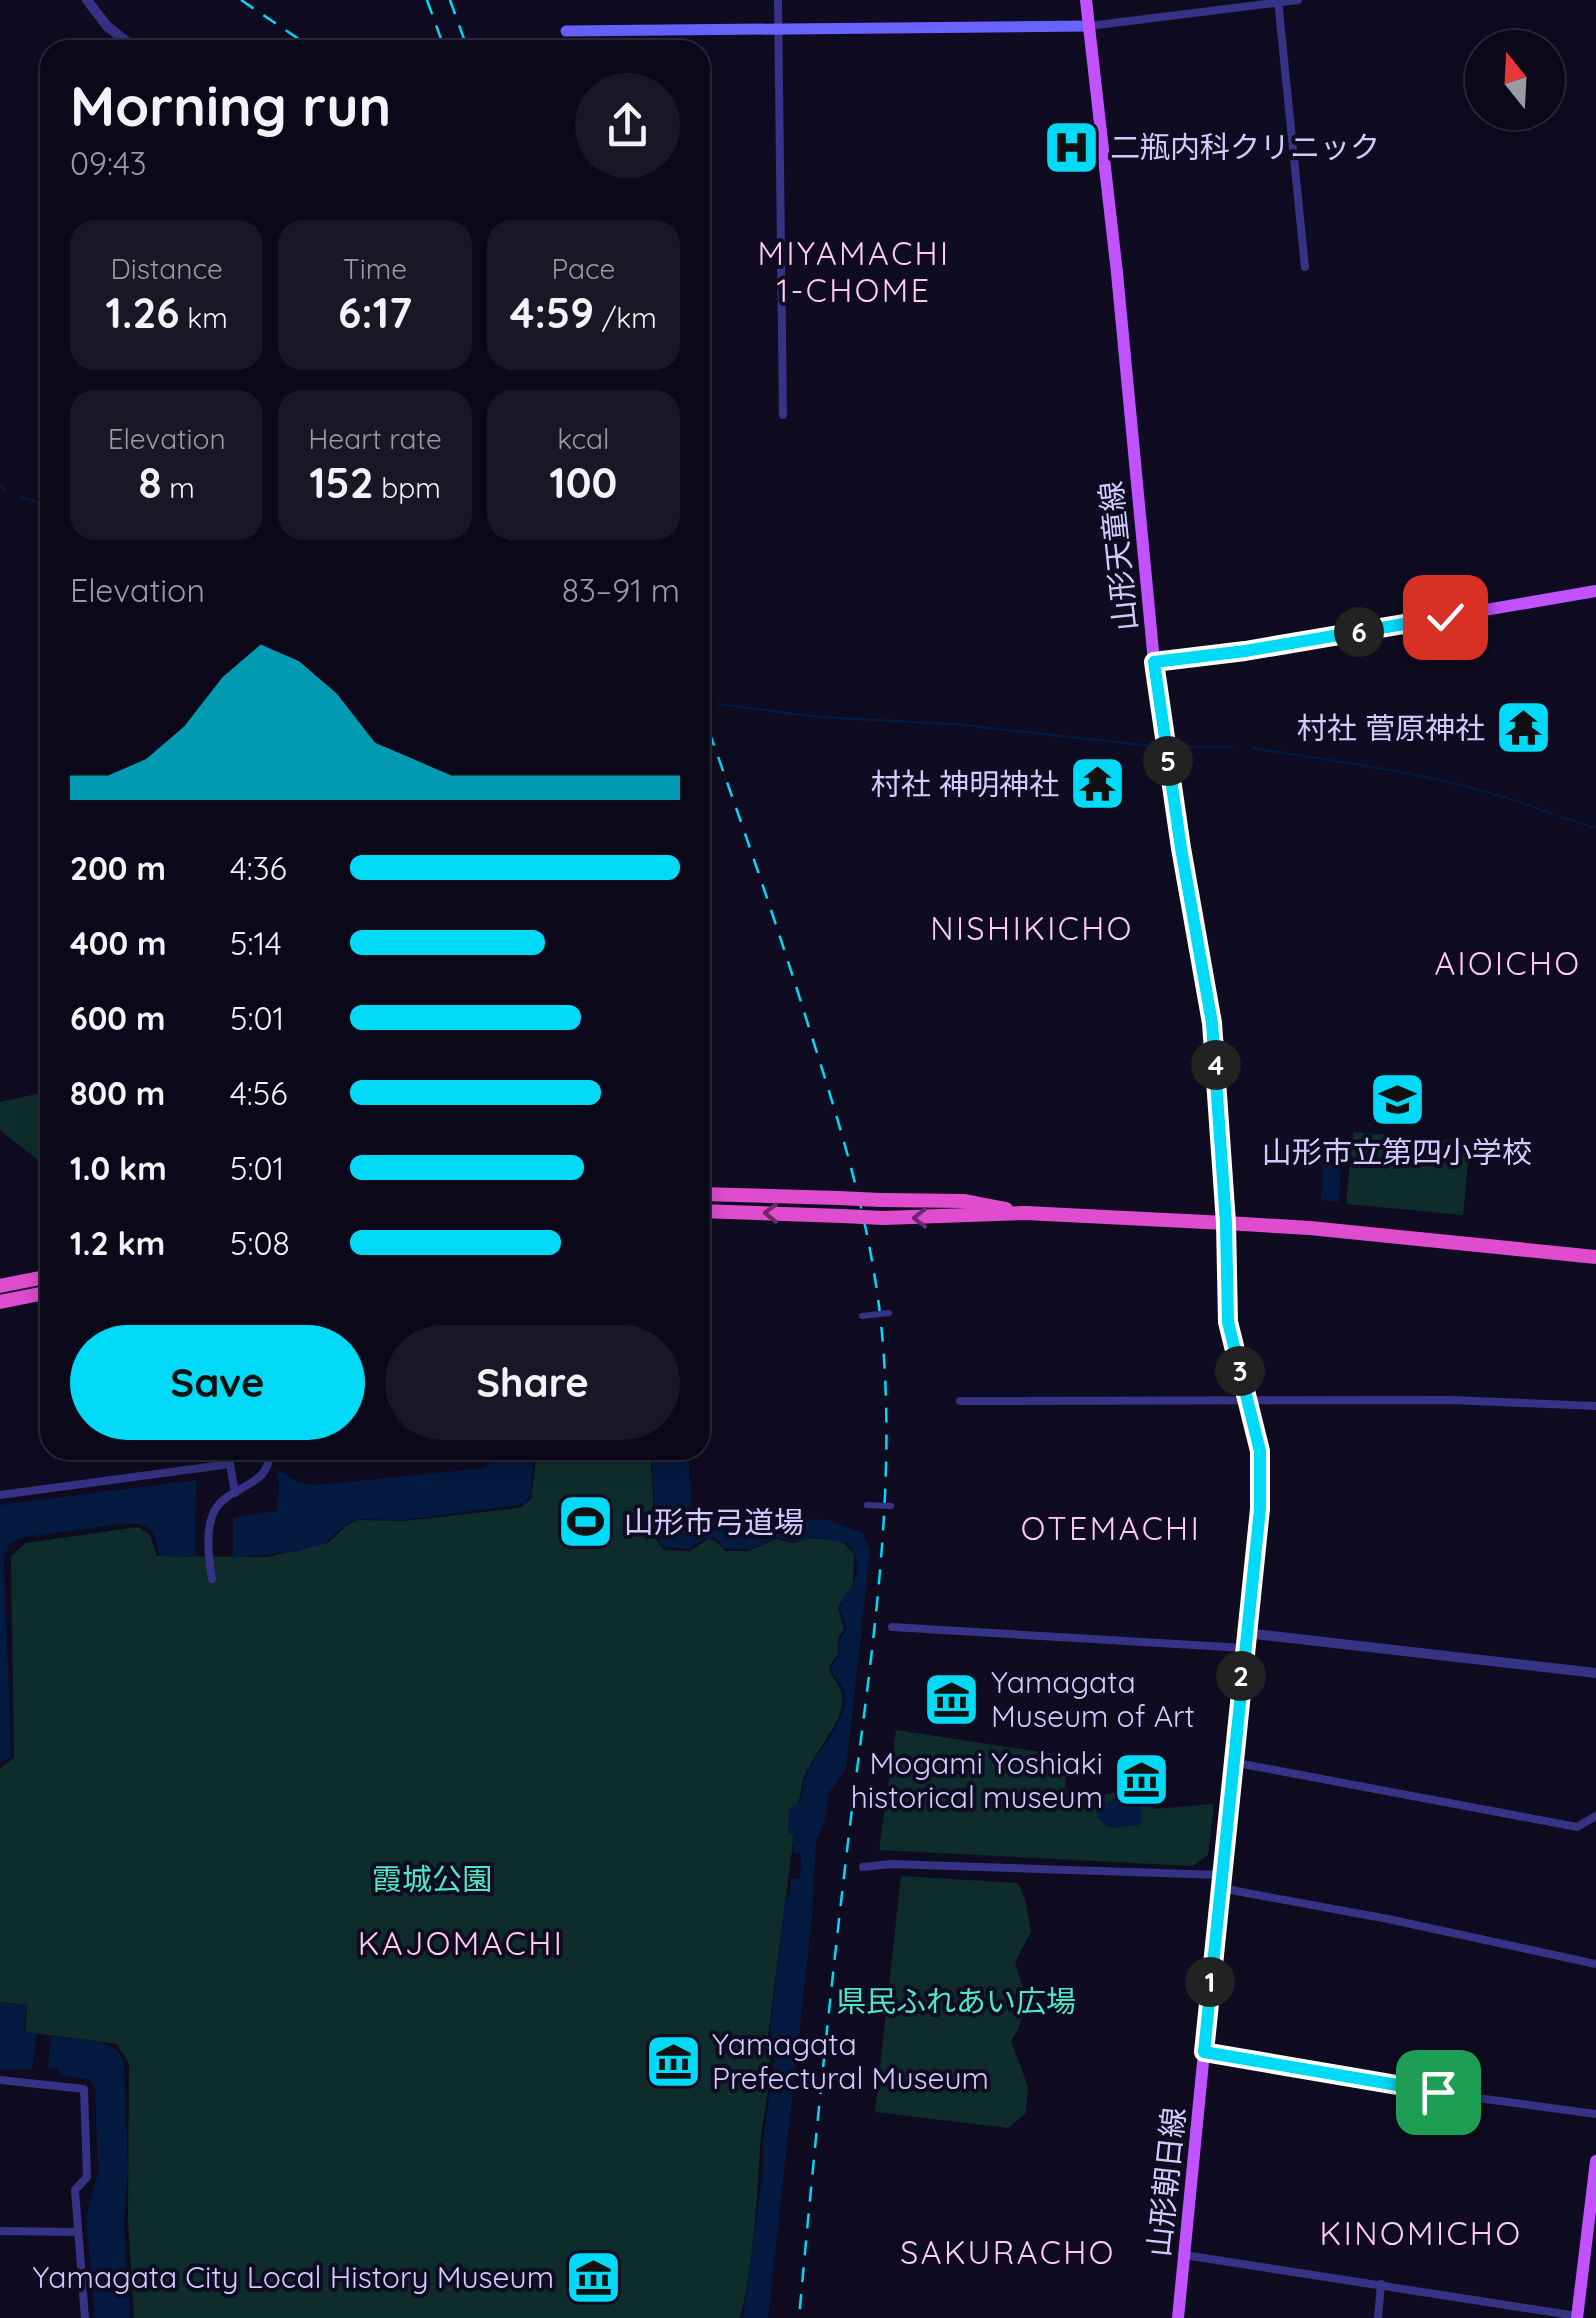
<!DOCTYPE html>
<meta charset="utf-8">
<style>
body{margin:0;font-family:Quicksand,"Noto Sans JP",sans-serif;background:#191626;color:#f1f3f6;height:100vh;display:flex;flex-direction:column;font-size:38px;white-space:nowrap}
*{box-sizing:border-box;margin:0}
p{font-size:32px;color:#9a9aa2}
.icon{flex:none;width:55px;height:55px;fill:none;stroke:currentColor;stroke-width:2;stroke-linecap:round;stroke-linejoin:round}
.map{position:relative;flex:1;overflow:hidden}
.sheet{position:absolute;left:40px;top:40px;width:670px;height:1420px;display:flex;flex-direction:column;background:#0b0819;border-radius:30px;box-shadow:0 5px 25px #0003,0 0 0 2px #2b2938}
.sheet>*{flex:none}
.needle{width:65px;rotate:342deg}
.buttons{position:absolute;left:1465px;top:30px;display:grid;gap:20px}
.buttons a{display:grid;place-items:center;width:100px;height:100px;border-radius:50%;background:#0b0819;box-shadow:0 5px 25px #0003,0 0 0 2px #2b2938;font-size:50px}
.pin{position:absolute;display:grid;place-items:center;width:85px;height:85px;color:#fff;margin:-42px;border-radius:20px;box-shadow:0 5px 15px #0006}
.km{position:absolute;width:50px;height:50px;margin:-25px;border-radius:50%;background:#222;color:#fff;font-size:28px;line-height:50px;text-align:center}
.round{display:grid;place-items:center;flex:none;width:105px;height:105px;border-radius:52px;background:#191626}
.headline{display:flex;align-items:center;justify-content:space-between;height:170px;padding:0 30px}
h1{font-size:55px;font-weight:700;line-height:75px}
.figures{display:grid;grid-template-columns:repeat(3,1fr);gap:15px;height:170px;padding:10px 30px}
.figures div{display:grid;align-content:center;border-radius:25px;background:#191626;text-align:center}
.figures b{font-size:42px;font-weight:700}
.figures small{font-size:28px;font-weight:400}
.figures p{font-size:28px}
.chart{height:280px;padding:20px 30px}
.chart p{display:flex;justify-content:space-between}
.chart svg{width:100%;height:180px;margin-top:10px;fill:#00daf6;opacity:.7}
.action{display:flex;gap:20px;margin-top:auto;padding:20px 30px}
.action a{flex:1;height:115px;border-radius:60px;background:#00daf6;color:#111;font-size:40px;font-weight:700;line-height:115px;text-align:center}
.action a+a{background:#191626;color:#f1f3f6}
ul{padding:0 30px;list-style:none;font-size:32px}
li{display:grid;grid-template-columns:160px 120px 1fr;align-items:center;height:75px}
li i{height:25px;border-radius:12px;background:#00daf6}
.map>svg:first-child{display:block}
.green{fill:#0e2c2b}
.water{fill:#051a40}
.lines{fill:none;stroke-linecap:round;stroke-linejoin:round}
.stream{stroke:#051a40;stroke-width:2.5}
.minor{stroke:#363284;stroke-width:8}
.tertiary{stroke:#363284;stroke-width:10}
.secondary{stroke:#6862ff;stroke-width:11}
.primary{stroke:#c152ff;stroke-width:12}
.trunk{stroke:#e04cce;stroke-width:14}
.rail{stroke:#00daf6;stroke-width:2.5;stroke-dasharray:15 12;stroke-linecap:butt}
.pedestrian-bridge{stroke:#363284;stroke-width:6}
.trunk-bridge{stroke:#e04cce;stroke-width:14}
.oneway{stroke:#6d286f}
.route-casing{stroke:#fff;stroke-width:20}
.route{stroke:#00daf6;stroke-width:12}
.labels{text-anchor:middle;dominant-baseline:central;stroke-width:8;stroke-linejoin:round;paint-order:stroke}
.poi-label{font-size:30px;fill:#d2cbff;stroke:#0f0b21;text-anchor:start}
.street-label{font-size:30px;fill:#d2cbff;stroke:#0f0b21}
.park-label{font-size:30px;fill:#4de9c4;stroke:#0f0b21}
.neighbourhood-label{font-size:32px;letter-spacing:2.5px;fill:#ffcdec;stroke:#0f0b21}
</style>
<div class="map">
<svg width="1596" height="2318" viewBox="0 0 1596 2318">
<rect width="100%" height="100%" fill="#0f0b21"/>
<g class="green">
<polygon points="50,1091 50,1163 43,1164 0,1130 0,1102"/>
<polygon points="1353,1132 1470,1142 1463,1215 1346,1204"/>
<path d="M537 1450H650L656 1539 664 1550 690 1551 708 1539 716 1541 725 1551H748L776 1539 793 1543 812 1538 842 1541 854 1554 853 1585 838 1607 844 1630 838 1638V1654L829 1667C831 1678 840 1684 842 1695 847 1718 815 1752 806 1773 801 1782 802 1793 798 1803L768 2036C776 2072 763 2109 760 2146 757 2202 754 2262 740 2318H134L128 2220 129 2064 117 2044 25 2032 27 2005 0 2002V1768L14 1758 11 1556 26 1543 138 1527 150 1535 157 1556 267 1557 328 1543 347 1525 358 1520 404 1521 520 1508 531 1499Z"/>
<path d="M896 1730 1068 1756 1065 1789 1092 1802C1114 1787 1135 1788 1153 1809L1214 1804 1208 1855 1193 1866 879 1850Z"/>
<path d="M901 1876 1018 1883 1025 1899 1031 1932 1015 1962C1026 1997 1031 2009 1011 2041L1028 2086 1026 2113 1008 2128 875 2112Z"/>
</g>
<g class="water">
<polygon points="1323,1160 1341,1161 1339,1202 1321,1200"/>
<polygon points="490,1450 534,1450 530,1496 525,1504 403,1520 358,1519 346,1524 325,1543 298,1551 233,1558 233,1518 276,1511 279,1492 277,1470 299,1482 315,1485 485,1468 490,1463"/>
<path d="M651 1450H688L692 1509 699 1515 828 1520 863 1533 870 1551 846 1769 828 1794 825 1819 816 1842 812 1917 768 2318H743L763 2172V2143L775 2054 770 2029 786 1897H790L791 1879 800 1878 801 1854 793 1853V1835L788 1834 789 1810 800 1802C803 1795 802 1787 805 1779 813 1752 849 1725 844 1694 843 1683 833 1679 831 1667L839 1655V1641L847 1629 839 1608C849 1584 869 1573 848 1544L814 1537 801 1541 775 1538 751 1549H724L717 1539C703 1535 699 1544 688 1549L664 1547 657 1538Z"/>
<path d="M196 1480 195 1557 160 1556C153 1533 156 1525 129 1523L24 1537 10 1543 4 1557 11 1756 0 1763V1505Z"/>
<path d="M1117 1797C1133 1799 1149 1807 1140 1825L1111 1828 1098 1819V1808Z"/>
<polygon points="0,2003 26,2005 24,2032 37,2034 32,2069 0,2069"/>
<path d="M51 2037C75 2040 114 2036 124 2061L128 2168 124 2222 130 2318H95L86 2216 98 2174 95 2087 89 2079 61 2076 58 2068 48 2067Z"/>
</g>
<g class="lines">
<g class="stream">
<polyline points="0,486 5,490"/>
<polyline points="20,497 50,506"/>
<polyline points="719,704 818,717 953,724 1152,746"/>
<polyline points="701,705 704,705"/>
<polyline points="1183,747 1233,747"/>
<path d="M1252 748C1352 764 1459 776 1552 814"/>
<polyline points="1561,817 1596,828"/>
</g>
<g class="minor">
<polyline points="778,0 783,415"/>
<polyline points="1278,0 1305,267"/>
<polyline points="1089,26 1298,0"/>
<polyline points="960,1401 1450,1400 1596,1406"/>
<polyline points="0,1495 230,1464 235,1493"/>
<path d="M212 1579C209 1559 205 1533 213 1514 225 1484 273 1489 269 1450"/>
<polyline points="892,1627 1244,1648"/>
<polyline points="1232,1762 1577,1827 1596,1816"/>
<polyline points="863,1867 891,1864 1221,1875"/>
<polyline points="1220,1888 1388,1919 1596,1964"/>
<polyline points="1204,2052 1455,2095 1596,2114"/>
<polyline points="0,2080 84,2089 87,2177 75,2190 85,2318"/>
<polyline points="0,2231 78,2232"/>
<polyline points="1184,2255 1577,2316"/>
<polyline points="1378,2318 1381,2284"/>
</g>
<g class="tertiary">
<polyline points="87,0 107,26 137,50"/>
<polyline points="1154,662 1181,848 1212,1023 1226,1223 1228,1322 1259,1451 1260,1509 1204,2052"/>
<polyline points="1246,1633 1596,1673"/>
</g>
<polyline class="secondary" points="566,31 1089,26"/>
<g class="primary">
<polyline points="1086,0 1117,273 1154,662 1245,651 1596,591"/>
<polyline points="1178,2318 1204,2052"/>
<polyline points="1577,2318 1596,2161"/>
</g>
<g class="trunk">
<polyline points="700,1194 839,1198"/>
<polyline points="880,1200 965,1201 1006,1209"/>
<polyline points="700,1211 842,1216"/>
<polyline points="883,1218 1026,1213 1226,1223 1310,1228 1596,1257"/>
<polyline points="0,1286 50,1276"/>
<polyline points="0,1302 50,1292"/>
</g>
<g class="rail">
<polyline points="241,0 315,50"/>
<polyline points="427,0 445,50"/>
<polyline points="450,0 468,50"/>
<path d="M700 706C739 815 777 924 811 1034 840 1125 867 1212 879 1306 900 1475 872 1649 851 1817 831 1983 814 2151 799 2318"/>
</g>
<g class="pedestrian-bridge">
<polyline points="862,1316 889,1313"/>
<polyline points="867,1505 891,1506"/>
</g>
<g class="trunk-bridge">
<polyline points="839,1198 880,1200"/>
<polyline points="842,1216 883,1218"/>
</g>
</g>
<defs><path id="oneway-chevron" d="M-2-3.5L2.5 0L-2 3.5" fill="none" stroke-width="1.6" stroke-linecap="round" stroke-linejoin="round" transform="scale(2.5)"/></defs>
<g class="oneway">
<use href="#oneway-chevron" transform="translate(771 1213) rotate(-179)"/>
<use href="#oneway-chevron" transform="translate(920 1218) rotate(179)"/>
</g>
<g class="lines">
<defs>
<polyline id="route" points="1438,2092 1204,2052 1260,1509 1260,1451 1228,1322 1226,1223 1212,1023 1181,848 1154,662 1245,651 1445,617"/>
</defs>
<use href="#route" class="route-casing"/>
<use href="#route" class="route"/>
</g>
<defs>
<symbol id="hospital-square" viewBox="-11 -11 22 22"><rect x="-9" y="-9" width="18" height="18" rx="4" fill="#00daf6" stroke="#0f0b21"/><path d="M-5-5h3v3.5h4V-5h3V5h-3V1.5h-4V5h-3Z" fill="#111"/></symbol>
<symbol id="temple-square" viewBox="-11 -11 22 22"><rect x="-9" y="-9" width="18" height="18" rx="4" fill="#00daf6" stroke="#0f0b21"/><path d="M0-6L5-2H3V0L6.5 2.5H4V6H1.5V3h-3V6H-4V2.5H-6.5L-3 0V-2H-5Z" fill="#111"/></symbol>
<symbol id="school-square" viewBox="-11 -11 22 22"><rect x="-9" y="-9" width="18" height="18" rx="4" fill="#00daf6" stroke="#0f0b21"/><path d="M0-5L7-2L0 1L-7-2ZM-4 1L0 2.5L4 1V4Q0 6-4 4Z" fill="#111"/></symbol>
<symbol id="stadium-square" viewBox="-11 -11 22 22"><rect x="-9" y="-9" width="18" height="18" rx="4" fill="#00daf6" stroke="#0f0b21"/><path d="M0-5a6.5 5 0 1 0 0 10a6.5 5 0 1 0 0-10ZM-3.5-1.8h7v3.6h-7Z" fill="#111"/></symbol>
<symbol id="museum-square" viewBox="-11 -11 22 22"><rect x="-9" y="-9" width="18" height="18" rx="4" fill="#00daf6" stroke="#0f0b21"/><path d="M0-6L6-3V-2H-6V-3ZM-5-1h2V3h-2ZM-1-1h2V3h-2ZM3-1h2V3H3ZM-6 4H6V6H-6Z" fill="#111"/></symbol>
</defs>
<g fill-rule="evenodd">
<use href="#hospital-square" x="1040" y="116" width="63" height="63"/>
<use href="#temple-square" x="1492" y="696" width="63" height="63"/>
<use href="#temple-square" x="1066" y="752" width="63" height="63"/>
<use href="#school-square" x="1366" y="1068" width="63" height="63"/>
<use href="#stadium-square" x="554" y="1490" width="63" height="63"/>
<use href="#museum-square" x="920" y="1668" width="63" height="63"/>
<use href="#museum-square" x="1110" y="1748" width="63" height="63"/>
<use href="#museum-square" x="642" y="2030" width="63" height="63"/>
<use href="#museum-square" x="562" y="2246" width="63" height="63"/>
</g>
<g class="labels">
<g class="poi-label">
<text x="1110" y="147">二瓶内科クリニック</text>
<text x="1485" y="728" text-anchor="end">村社 菅原神社</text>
<text x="1059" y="784" text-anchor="end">村社 神明神社</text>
<text x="1397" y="1152" text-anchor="middle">山形市立第四小学校</text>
<text x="624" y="1522">山形市弓道場</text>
<text x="991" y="1682">Yamagata<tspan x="991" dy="34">Museum of Art</tspan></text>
<text x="1103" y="1763" text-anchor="end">Mogami Yoshiaki<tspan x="1103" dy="34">historical museum</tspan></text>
<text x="712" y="2044">Yamagata<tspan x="712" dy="34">Prefectural Museum</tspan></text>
<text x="554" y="2277" text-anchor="end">Yamagata City Local History Museum</text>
</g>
<g class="street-label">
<text transform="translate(1118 556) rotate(-96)">山形天童線</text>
<text transform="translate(1166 2182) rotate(-84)">山形朝日線</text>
</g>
<g class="park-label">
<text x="432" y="1879">霞城公園</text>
<text x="956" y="2001">県民ふれあい広場</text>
</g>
<g class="neighbourhood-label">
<text x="854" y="253">MIYAMACHI<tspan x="854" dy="37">1-CHOME</tspan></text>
<text x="1032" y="928">NISHIKICHO</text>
<text x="1508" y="963">AIOICHO</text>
<text x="1111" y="1528">OTEMACHI</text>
<text x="461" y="1943">KAJOMACHI</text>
<text x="1421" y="2233">KINOMICHO</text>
<text x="1008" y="2252">SAKURACHO</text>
</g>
</g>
</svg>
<div class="buttons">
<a><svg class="needle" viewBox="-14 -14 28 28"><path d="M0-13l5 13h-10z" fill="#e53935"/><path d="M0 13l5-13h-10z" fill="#9a9aa2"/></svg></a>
</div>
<div class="pin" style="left:1438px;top:2092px;background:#1e9e55"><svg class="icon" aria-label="arrive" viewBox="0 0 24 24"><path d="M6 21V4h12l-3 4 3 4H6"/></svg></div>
<div class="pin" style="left:1445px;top:617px;background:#d93025"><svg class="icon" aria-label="check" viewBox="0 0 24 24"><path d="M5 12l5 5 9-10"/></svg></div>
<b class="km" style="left:1210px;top:1982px">1</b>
<b class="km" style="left:1241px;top:1676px">2</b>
<b class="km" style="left:1240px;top:1371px">3</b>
<b class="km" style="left:1216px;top:1065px">4</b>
<b class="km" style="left:1168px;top:761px">5</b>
<b class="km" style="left:1359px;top:632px">6</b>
<section class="sheet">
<div class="headline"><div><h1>Morning run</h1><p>09:43</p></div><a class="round"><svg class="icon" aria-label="share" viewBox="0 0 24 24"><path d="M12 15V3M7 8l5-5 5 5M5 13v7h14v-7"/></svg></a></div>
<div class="figures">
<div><p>Distance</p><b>1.26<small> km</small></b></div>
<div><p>Time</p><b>6:17</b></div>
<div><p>Pace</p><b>4:59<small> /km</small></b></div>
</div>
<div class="figures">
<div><p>Elevation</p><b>8<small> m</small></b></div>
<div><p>Heart rate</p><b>152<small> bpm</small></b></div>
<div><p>kcal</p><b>100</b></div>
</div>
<div class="chart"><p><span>Elevation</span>83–91 m</p>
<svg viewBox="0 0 160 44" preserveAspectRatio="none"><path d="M0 44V38L10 38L20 34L30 26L40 14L50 6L60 10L70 18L80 30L90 34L100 38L110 38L120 38L130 38L140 38L150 38L160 38V44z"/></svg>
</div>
<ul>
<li><b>200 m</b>4:36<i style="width:100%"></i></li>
<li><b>400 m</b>5:14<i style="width:59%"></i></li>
<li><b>600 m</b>5:01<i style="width:70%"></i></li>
<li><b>800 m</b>4:56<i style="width:76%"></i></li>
<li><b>1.0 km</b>5:01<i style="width:71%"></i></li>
<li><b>1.2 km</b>5:08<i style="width:64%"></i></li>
</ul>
<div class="action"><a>Save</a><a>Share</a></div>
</section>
</div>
